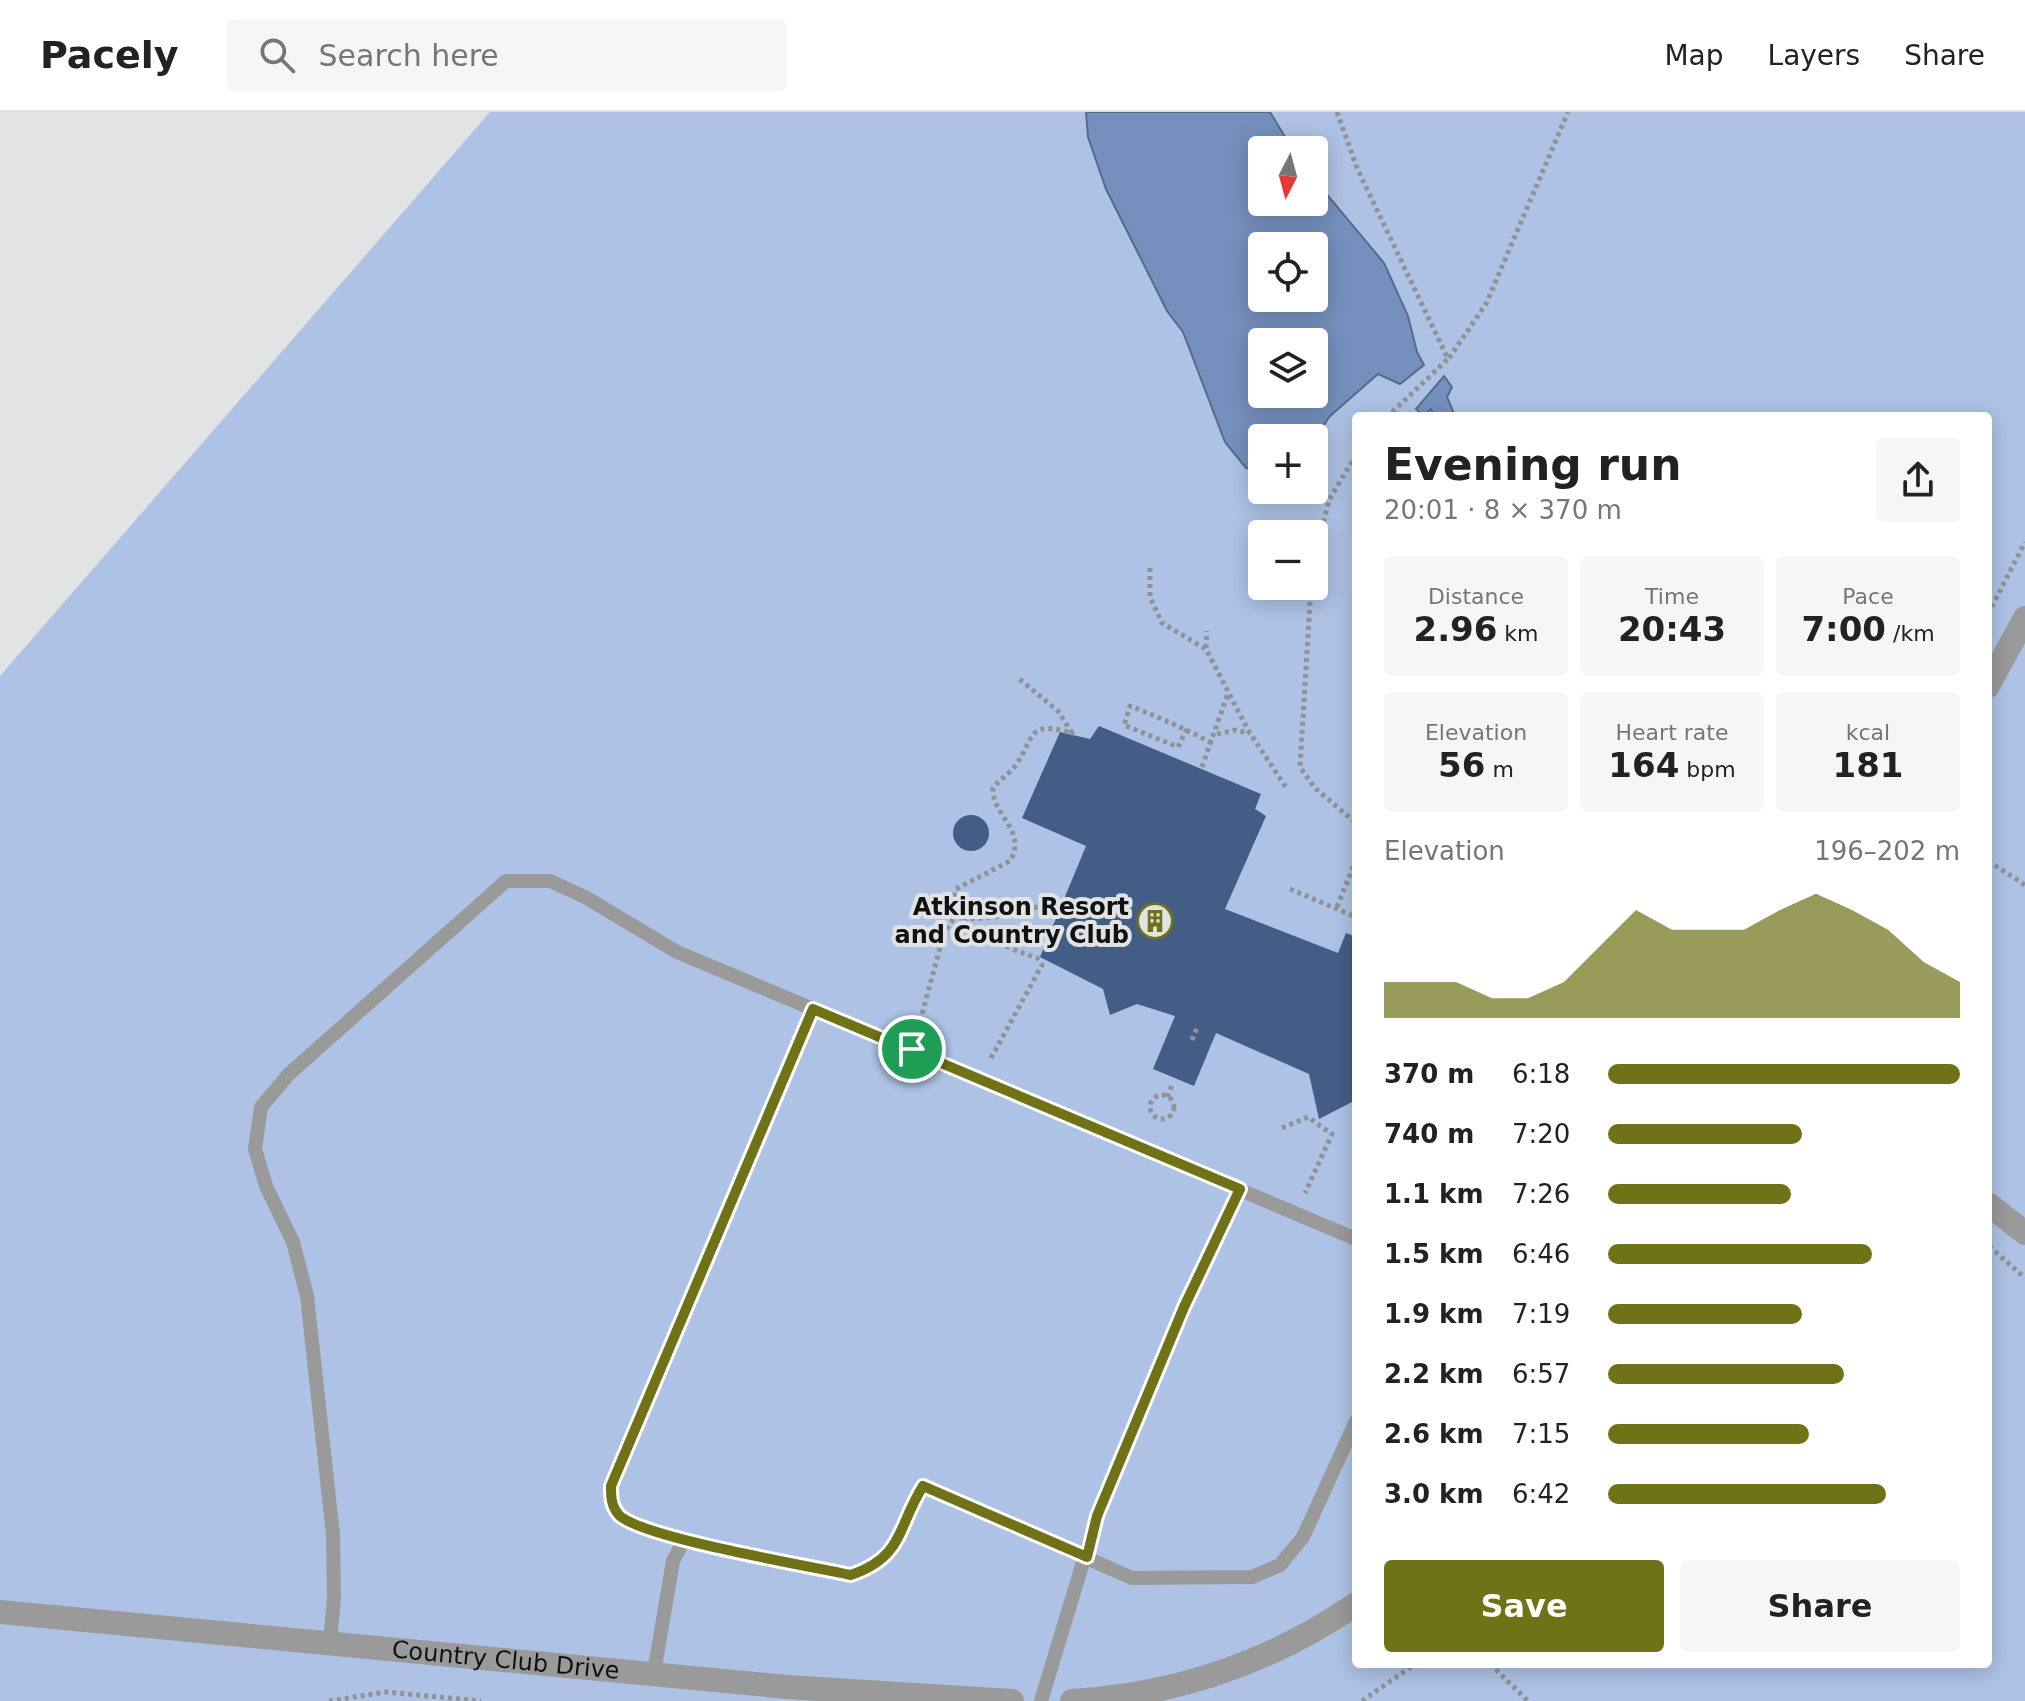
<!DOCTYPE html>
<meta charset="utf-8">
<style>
body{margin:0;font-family:"DejaVu Sans",sans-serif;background:#f6f6f6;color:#222;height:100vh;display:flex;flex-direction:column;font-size:30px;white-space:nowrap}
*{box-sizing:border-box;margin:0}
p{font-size:26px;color:#767676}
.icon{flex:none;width:44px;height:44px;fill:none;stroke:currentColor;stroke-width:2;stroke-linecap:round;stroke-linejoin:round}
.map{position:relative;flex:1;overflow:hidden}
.panel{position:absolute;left:1352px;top:300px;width:640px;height:1256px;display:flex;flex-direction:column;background:#fff;border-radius:8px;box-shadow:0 4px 20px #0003}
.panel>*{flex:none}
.needle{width:52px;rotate:186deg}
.controls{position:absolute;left:1248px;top:24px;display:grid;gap:16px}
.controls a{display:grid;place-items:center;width:80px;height:80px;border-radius:8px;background:#fff;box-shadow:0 4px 20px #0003;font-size:40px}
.pin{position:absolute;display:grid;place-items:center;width:68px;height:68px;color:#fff;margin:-34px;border:4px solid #fff;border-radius:50%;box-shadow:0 2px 8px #0007}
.round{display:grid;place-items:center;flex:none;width:84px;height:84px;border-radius:8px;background:#f6f6f6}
.headline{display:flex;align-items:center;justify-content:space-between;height:136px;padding:0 32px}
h1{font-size:44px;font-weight:800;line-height:60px}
.stats{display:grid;grid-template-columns:repeat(3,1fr);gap:12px;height:136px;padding:8px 32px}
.stats div{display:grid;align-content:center;border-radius:8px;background:#f6f6f6;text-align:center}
.stats b{font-size:34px;font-weight:800}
.stats small{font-size:22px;font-weight:400}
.stats p{font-size:22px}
.chart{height:224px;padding:16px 32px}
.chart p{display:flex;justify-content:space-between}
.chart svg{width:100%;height:144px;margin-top:8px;fill:#6f7217;opacity:.7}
.button{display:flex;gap:16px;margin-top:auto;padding:16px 32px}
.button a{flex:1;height:92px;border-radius:8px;background:#6f7217;color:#fff;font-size:32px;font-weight:800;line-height:92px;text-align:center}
.button a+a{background:#f6f6f6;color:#222}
ul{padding:0 32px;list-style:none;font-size:26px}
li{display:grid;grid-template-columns:128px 96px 1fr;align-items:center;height:60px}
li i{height:20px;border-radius:10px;background:#6f7217}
header{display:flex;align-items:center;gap:48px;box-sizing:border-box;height:112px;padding:0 40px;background:#fff;border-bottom:2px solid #e0e0e0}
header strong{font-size:38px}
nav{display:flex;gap:44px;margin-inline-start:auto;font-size:28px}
.search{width:560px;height:72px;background:#f6f6f6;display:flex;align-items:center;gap:20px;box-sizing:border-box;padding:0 28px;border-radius:8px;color:#767676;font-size:30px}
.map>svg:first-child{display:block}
.green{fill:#adc2e5;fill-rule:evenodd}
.water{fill:#7590be;stroke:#576a8a;stroke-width:2;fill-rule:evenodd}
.building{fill:#445d87}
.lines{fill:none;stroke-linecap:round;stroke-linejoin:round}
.path{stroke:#909293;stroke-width:5;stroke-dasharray:4 4;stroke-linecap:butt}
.lane{stroke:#9a9a9b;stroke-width:14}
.street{stroke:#9a9a9b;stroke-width:24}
.route-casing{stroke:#fff;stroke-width:16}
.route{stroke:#6f7217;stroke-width:10}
.labels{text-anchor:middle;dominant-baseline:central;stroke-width:8;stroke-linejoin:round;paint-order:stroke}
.poi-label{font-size:24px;font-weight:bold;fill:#101111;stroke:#e1e3e5;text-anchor:end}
.street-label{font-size:24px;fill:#101111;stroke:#e1e3e5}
</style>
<header>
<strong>Pacely</strong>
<div class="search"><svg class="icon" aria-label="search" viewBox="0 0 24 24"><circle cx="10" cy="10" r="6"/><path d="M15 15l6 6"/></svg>Search here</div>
<nav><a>Map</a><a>Layers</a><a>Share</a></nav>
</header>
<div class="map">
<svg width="2025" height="1589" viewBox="0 0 2025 1589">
<rect width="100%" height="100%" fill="#e1e3e5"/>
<path class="green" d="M490 0H2025V1589H0V564ZM1262 38H1314V90H1262ZM1262 134H1314V186H1262ZM1262 230H1314V282H1262ZM1356 304H1988V1552H1356ZM1262 326H1314V378H1262ZM1262 422H1314V474H1262Z"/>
<g class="water">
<path d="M1086 0H1270L1293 38H1262V90H1314V67L1384 151 1408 204 1417 240 1424 253 1400 272 1378 262 1329 305 1314 329V326H1262V357L1246 356 1225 330 1183 220 1167 199 1106 77 1088 25ZM1262 134H1314V186H1262ZM1262 230H1314V282H1262Z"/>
<polygon points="1444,264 1452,275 1447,285 1455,304 1434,304 1431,297 1423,304 1416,297"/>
</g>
<g class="building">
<polygon points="1099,614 1261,682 1255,697 1266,704 1225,797 1338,841 1346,821 1356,825 1356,988 1319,1007 1309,962 1216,921 1194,974 1153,957 1175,904 1137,892 1110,903 1103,877 1040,845 1086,734 1022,706 1060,620 1090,627"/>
<circle cx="971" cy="721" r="18"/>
</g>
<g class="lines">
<g class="path">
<polyline points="1337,0 1357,56 1448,247 1388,304"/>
<polyline points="1449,246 1486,192 1568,0"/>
<polyline points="1314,449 1329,388 1356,343"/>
<polyline points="1150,456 1150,485 1162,511 1206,537 1248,618 1287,677"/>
<polyline points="1311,474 1300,655 1315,676 1356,711"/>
<polyline points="1988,502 2025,430"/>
<polyline points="1206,536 1207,519"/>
<path d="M1187 617 1178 635 1124 613 1130 594C1159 605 1185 617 1212 631"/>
<polyline points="1217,622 1235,618 1250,621"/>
<polyline points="1202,655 1228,581"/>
<polyline points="1988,749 2025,773"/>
<polyline points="1290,777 1356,805"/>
<polyline points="1337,795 1356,748"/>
<path d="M918 917 944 821 956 803C985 814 1023 796 1052 792"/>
<polyline points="1192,928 1198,913"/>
<path d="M991 946 1042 853 1037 846C1009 836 942 814 956 777L1010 749C1028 719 991 702 993 676 1000 667 1009 662 1016 653 1035 624 1028 608 1072 621L1058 599 1017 565"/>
<circle cx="1162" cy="995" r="12"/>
<polyline points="1167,985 1172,973"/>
<polyline points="1282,1016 1308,1005 1332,1022 1305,1081"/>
<polyline points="1356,1045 1356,1048"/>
<polyline points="1989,1134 2025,1166"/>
<polyline points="1490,1552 1528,1589"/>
<polyline points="329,1589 386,1580 481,1589"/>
<polyline points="1362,1589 1415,1552"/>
</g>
<g class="lane">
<path d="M1356 1127 813 897 611 1374C611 1385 611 1394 619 1402 642 1426 811 1454 851 1463 904 1445 897 1415 923 1374L1132 1466 1252 1465 1280 1453 1303 1425 1356 1309"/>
<polyline points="330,1530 334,1485 333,1423 307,1184 293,1130 266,1074 255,1037 261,995 289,962 506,769 550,769 585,785 677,840 813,897"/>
<polyline points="654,1561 673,1449 684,1428"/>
<polyline points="1041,1589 1097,1404 1184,1195 1240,1077"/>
</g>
<g class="street">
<polyline points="1988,574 2025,506"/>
<polyline points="1988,1092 2025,1121"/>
<path id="s1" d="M0 1500 787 1575 1012 1589"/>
<path d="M1072 1589C1175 1583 1270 1551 1356 1492"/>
</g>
</g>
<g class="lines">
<defs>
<path id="route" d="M813 897 1240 1077 1184 1195 1097 1404 1087 1445 923 1374C897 1415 904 1445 851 1463 810 1454 642 1426 619 1403 611 1394 611 1385 611 1374Z"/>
</defs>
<use href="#route" class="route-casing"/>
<use href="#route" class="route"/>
</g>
<defs>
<symbol id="building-ring" viewBox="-11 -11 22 22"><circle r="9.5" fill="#e1e3e5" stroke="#6f7217" stroke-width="1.5"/><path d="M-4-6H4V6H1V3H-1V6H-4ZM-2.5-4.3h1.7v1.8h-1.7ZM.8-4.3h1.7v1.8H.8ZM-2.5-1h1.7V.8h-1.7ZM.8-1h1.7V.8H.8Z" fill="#6f7217"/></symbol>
</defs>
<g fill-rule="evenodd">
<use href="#building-ring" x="1135" y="789" width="40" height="40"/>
</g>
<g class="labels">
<g class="poi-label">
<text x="1129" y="795">Atkinson Resort<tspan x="1129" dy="28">and Country Club</tspan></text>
</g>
<g class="street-label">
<text stroke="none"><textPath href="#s1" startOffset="508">Country Club Drive</textPath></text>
</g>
</g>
</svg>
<div class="controls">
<a><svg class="needle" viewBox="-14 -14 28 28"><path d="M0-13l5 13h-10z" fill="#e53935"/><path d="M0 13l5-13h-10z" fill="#767676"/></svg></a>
<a><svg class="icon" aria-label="locate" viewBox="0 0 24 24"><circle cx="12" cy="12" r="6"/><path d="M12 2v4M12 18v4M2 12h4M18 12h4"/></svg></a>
<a><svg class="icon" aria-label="layers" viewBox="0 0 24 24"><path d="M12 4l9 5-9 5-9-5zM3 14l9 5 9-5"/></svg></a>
<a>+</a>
<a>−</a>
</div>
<div class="pin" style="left:912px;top:937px;background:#1e9e55"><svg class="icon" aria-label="arrive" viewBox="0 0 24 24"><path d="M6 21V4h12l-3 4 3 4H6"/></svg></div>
<section class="panel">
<div class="headline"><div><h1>Evening run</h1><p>20:01 · 8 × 370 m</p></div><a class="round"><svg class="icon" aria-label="share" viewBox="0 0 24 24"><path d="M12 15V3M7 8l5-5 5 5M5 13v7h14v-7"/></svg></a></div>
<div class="stats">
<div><p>Distance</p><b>2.96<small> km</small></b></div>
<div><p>Time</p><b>20:43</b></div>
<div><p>Pace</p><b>7:00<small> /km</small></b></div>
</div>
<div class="stats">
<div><p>Elevation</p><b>56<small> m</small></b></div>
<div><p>Heart rate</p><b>164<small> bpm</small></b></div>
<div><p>kcal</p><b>181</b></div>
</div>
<div class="chart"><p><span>Elevation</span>196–202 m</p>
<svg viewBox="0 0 160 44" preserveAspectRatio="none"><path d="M0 44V33L10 33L20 33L30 38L40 38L50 33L60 22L70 11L80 17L90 17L100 17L110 11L120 6L130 11L140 17L150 27L160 33V44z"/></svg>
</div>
<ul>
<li><b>370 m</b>6:18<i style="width:100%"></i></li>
<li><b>740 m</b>7:20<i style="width:55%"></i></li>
<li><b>1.1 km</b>7:26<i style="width:52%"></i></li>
<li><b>1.5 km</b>6:46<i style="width:75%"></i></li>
<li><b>1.9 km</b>7:19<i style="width:55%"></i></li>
<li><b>2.2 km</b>6:57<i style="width:67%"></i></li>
<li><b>2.6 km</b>7:15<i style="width:57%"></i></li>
<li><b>3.0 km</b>6:42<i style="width:79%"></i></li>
</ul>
<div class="button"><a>Save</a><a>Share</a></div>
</section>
</div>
